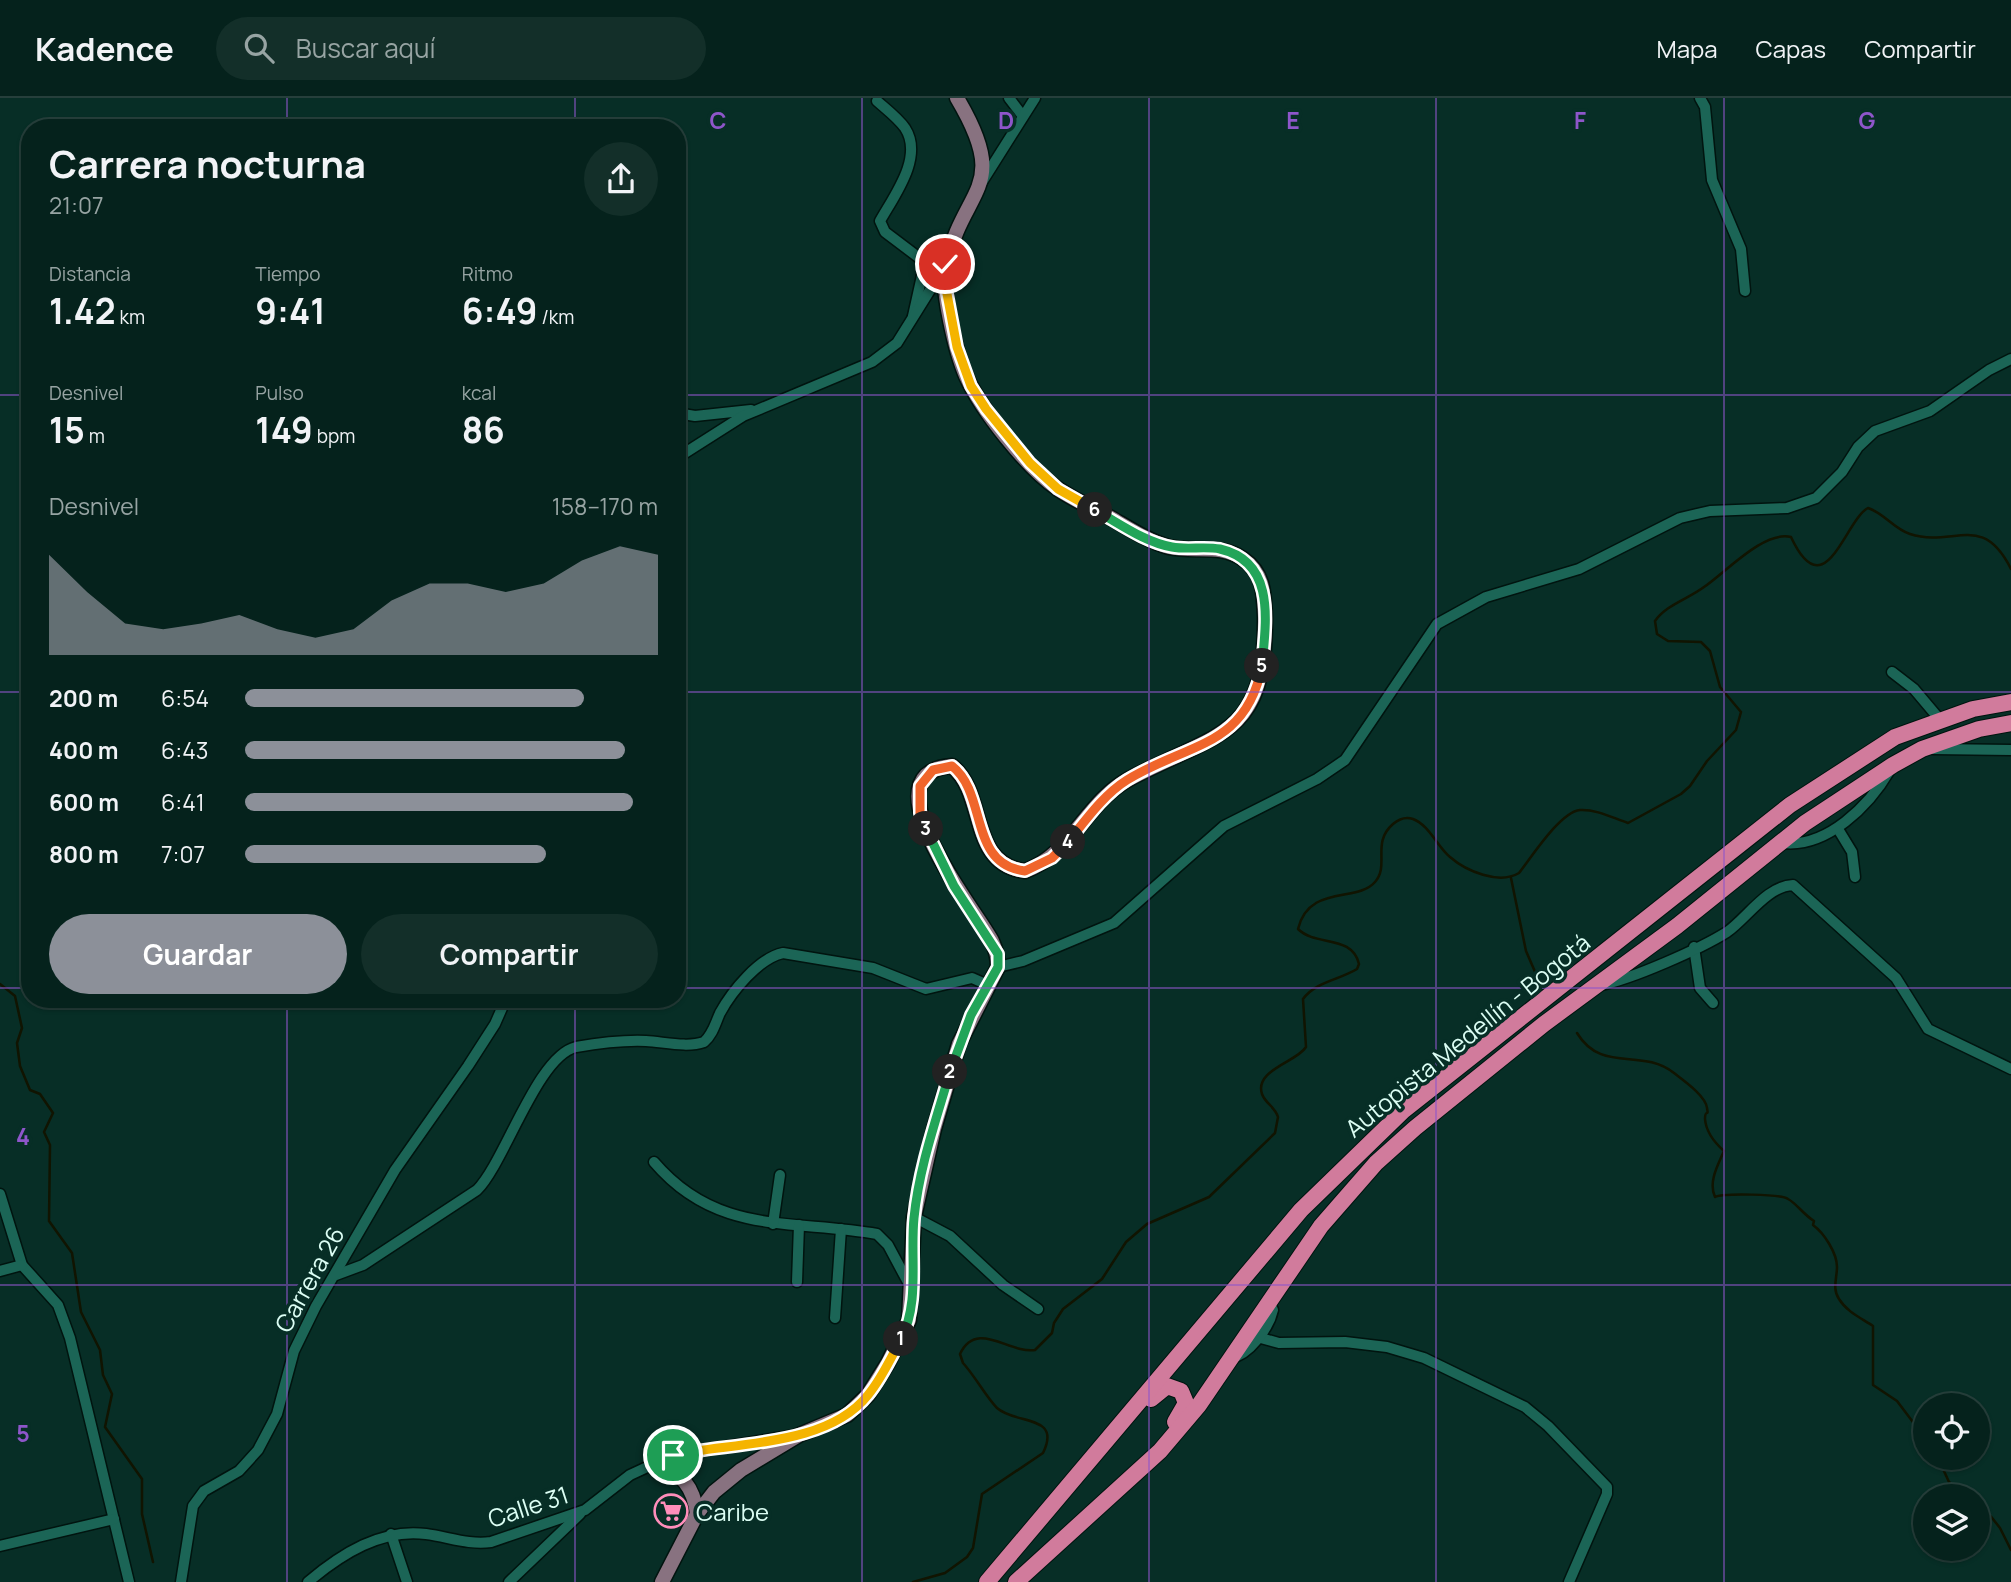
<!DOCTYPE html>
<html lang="es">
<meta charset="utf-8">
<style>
body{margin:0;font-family:Manrope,sans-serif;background:#132f29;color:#f1f3f6;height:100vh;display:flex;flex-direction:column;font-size:26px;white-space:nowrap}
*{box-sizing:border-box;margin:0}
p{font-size:23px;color:#97a4a3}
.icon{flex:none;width:38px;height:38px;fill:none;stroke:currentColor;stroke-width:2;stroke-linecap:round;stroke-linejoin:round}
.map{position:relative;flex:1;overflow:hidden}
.sheet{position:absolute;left:21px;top:21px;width:665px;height:889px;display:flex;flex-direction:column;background:#05221c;border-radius:28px;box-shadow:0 2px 5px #0004,0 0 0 2px #263f3b}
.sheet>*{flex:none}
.buttons{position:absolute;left:1913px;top:1295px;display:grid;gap:14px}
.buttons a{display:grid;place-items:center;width:77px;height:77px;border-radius:50%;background:#05221c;box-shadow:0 2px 5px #0004,0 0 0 2px #263f3b;font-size:35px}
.pin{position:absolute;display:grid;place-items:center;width:60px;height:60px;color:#fff;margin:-30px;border:4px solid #fff;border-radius:50%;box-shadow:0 2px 7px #0007}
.km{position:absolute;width:35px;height:35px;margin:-18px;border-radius:50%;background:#222;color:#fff;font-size:19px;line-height:35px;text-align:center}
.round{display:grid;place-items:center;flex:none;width:74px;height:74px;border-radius:37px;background:#132f29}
.summary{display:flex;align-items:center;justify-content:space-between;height:119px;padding:0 28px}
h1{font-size:38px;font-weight:700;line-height:52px}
.figures{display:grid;grid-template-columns:repeat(3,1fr);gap:10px;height:119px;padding:7px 28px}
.figures div{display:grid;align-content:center}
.figures b{font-size:35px;font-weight:700}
.figures small{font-size:19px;font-weight:400}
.figures p{font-size:19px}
.chart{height:196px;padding:14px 28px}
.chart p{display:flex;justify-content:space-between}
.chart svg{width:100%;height:126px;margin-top:7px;fill:#8c9099;opacity:.7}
.button{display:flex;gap:14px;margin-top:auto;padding:14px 28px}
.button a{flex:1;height:80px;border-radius:42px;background:#8c9099;color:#fff;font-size:28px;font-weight:700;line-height:80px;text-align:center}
.button a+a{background:#132f29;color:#f1f3f6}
ul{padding:0 28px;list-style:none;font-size:23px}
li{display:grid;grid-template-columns:112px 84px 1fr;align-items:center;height:52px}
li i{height:18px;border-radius:9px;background:#8c9099}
header{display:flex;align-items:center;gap:42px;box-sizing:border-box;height:98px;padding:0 35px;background:#05221c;border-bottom:2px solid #263f3b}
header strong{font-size:33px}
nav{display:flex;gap:38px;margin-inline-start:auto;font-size:24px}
.search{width:490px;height:63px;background:#132f29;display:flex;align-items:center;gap:18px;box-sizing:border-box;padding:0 24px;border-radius:38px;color:#97a4a3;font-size:26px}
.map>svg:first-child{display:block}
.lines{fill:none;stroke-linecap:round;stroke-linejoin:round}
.stream{stroke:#111401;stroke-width:2.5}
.minor-casing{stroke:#01140f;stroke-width:13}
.major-casing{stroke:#01140f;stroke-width:17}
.highway-casing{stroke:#01140f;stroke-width:18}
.minor{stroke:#1b6556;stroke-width:10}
.major{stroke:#887280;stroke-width:14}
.highway{stroke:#d17b9c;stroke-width:16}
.split-1-casing{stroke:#fff;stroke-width:14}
.split-2-casing{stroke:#fff;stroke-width:14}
.split-3-casing{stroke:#fff;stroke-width:14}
.split-4-casing{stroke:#fff;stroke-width:14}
.split-5-casing{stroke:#fff;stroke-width:14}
.split-6-casing{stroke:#fff;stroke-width:14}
.split-7-casing{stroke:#fff;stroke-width:14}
.split-1{stroke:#f5b400;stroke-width:9}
.split-2{stroke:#22a559;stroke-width:9}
.split-3{stroke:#22a559;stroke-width:9}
.split-4{stroke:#f0652b;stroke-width:9}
.split-5{stroke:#f0652b;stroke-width:9}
.split-6{stroke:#22a559;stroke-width:9}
.split-7{stroke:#f5b400;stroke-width:9}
.grid{fill:none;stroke:#8e56ca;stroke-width:2;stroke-opacity:0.55}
.labels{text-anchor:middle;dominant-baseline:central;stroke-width:7;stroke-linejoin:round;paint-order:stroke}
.street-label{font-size:24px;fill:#dcfef4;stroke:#072e26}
.poi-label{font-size:24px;fill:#dcfef4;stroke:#072e26;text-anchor:start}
.grid-label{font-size:23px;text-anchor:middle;font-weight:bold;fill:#8e56ca;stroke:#072e26;stroke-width:7;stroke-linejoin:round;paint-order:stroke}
</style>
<header>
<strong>Kadence</strong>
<div class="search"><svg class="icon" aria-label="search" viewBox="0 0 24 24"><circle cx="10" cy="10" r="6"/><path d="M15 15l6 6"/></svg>Buscar aquí</div>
<nav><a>Mapa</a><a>Capas</a><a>Compartir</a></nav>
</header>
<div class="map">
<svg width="2011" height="1484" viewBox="0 0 2011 1484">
<rect width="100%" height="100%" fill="#072e26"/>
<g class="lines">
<g class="stream">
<polyline points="1511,780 1526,853 1539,883"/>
<polyline points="0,886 15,898 22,930 17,945 20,968 30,992 40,996 53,1015 44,1034 50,1047 49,1123 72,1155 81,1214 100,1252 103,1277 112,1296 105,1329 142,1381 142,1416 153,1464"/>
<path d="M1577 935C1602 976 1641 949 1674 975 1683 982 1706 998 1707 1010 1709 1020 1705 1010 1705 1021 1706 1034 1715 1045 1724 1053 1718 1067 1708 1084 1715 1099 1723 1095 1781 1096 1788 1101 1796 1105 1804 1117 1814 1123L1813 1127C1824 1135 1837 1155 1837 1169 1837 1180 1832 1191 1839 1201 1847 1214 1861 1220 1873 1228V1287L1897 1303 1925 1340"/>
<polyline points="1938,1360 1949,1384 1974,1398"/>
<polyline points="1978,1402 2000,1430 2011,1452"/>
<path d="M913 1484 945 1475 967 1459 973 1450 982 1396 1043 1355C1062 1316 1016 1327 997 1310 986 1299 975 1278 963 1265L960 1256C977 1221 1009 1256 1035 1252L1052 1235 1054 1225 1063 1211 1102 1181 1126 1144 1147 1126 1209 1099 1275 1035 1278 1019C1275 1009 1265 1005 1262 996 1254 972 1297 964 1306 949L1303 901C1315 884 1339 882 1357 871L1359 866C1352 836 1316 849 1298 831 1309 786 1357 805 1375 784 1390 767 1371 745 1393 726 1399 721 1405 718 1413 721 1429 727 1437 748 1450 759 1466 773 1499 787 1519 775 1531 760 1560 714 1580 712 1596 711 1613 720 1628 725L1681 696 1690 688 1707 663 1736 632 1741 614 1720 589 1710 553 1701 544 1668 543 1657 536 1655 523C1666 507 1688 501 1704 489 1725 475 1764 432 1791 439 1825 512 1845 422 1868 410 1884 415 1894 431 1910 436 1954 450 1982 413 2011 471"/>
</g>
<defs>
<g id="minor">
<polyline points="1009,0 1022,17"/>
<polyline points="1700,0 1705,9 1712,82 1741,151 1745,193"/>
<path d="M877 3C886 11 898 20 905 30 924 59 894 98 880 123L885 134 922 162 923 173 913 218"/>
<polyline points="982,84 1035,0"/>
<polyline points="677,315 695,318 751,312"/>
<polyline points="677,360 743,318 872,264 897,245 945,168"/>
<polyline points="1892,574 1914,591 1941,623"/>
<polyline points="1933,651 2011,652"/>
<polyline points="1838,731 1852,754 1855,779"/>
<path d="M1783 745C1827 750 1869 708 1890 672"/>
<polyline points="1694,849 1700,890 1713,905"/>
<polyline points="998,869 1023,863 1114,825 1224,728 1317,681 1345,662 1437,526 1486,499 1579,471 1680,420 1710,413 1787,410 1816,400 1842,374 1858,349 1875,333 1930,313 1989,272 2011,261"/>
<path d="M1601 887C1632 881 1700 851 1727 834 1747 820 1767 788 1793 787L1896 880 1928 931 2011 971"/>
<path d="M654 1064C717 1138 792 1121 877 1136L888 1147 910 1188"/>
<polyline points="0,1096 22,1167 58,1207 70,1240 129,1484"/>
<polyline points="914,1119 950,1138 1003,1187 1038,1211"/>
<polyline points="773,1126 780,1077"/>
<polyline points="0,1173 22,1167"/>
<path d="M336 1177 363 1167 477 1092C505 1064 537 958 576 949 599 945 623 942 646 943 664 944 687 950 704 944 713 936 715 926 720 915 732 893 759 860 783 855L873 870 926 891 972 880 988 887"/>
<polyline points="797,1184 799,1127"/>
<polyline points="835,1220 841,1131"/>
<polyline points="1257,1239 1279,1245 1345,1244 1387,1249 1424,1260 1525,1309 1548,1328 1607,1389 1607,1396 1569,1484"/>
<path d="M1231 1260C1249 1257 1269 1230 1273 1212L1269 1204"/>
<polyline points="391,1436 407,1484"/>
<polyline points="0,1448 114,1421"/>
<polyline points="181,1484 193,1408 204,1393 239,1373 258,1352 277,1316 294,1253 316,1208 395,1072 468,968 495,926 506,901"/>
<path d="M308 1484C341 1456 382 1430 426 1436 449 1439 468 1447 491 1444L585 1412 630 1377 673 1357 795 1337"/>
<polyline points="509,1484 580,1416"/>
</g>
<g id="major">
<path d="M657 1364C681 1375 694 1389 697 1416"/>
<path d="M662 1484 697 1416 714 1394 741 1372 799 1337 847 1317 868 1297 888 1265 909 1222 914 1119 934 1031 959 946 998 869C998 859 996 852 992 843 977 814 863 674 952 668 987 696 968 766 1025 773 1072 756 1086 704 1129 681 1220 633 1266 640 1265 519 1264 496 1264 475 1243 461 1220 445 1194 455 1169 449 1148 443 1130 431 1111 420 1093 411 1075 402 1058 391 1026 369 982 313 966 278 956 255 940 190 946 166 965 87 1011 91 957 0"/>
</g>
<g id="highway">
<polyline points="1151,1301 1167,1288 1181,1293 1186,1305 1175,1324"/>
<polyline points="987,1484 1301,1112 1403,1013 1790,707 1895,639 1973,611 2011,604"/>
<polyline points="1016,1484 1160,1353 1199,1307 1321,1128 1376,1065 1415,1030 1544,926 1677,828 1805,725 1893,667 1922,651 1979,631 2011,625"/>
</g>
</defs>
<use href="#minor" class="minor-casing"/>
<use href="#major" class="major-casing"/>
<use href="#highway" class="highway-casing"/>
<use href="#minor" class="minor"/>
<use href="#major" class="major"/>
<use href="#highway" class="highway"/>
</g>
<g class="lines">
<defs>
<path id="split-1" d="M673 1357C733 1344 827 1349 868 1297 882 1280 891 1260 901 1241"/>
<path id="split-2" d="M901 1241C920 1205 910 1159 914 1120 919 1070 936 1022 950 974"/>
<polyline id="split-3" points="926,731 954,788 998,856 998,869 971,917 950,974"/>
<path id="split-4" d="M926 731 920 715V688L933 672 952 668C988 696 968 766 1025 773L1052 760 1068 744"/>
<path id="split-5" d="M1068 744C1085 723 1103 697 1127 682 1187 645 1246 650 1262 568"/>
<path id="split-6" d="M1095 412C1119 425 1144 444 1172 449 1188 452 1204 448 1220 451 1276 464 1266 523 1262 568"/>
<polyline id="split-7" points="945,166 944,180 957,249 971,288 986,311 1030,365 1058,391 1095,412"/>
</defs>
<use href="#split-1" class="split-1-casing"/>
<use href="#split-2" class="split-2-casing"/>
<use href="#split-3" class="split-3-casing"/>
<use href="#split-4" class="split-4-casing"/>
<use href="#split-5" class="split-5-casing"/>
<use href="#split-6" class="split-6-casing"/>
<use href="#split-7" class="split-7-casing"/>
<use href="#split-1" class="split-1"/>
<use href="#split-2" class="split-2"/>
<use href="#split-3" class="split-3"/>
<use href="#split-4" class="split-4"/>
<use href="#split-5" class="split-5"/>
<use href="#split-6" class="split-6"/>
<use href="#split-7" class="split-7"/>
</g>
<path class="grid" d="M287 0V30M575 0V30M862 0V1484M1149 0V1484M1436 0V1484M1724 0V1484M0 297H30M677 297H2011M0 594H30M677 594H2011M0 890H30M677 890H2011M287 901V1484M575 901V1484M0 1187H2011"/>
<defs>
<symbol id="supermarket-ring" viewBox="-11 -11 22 22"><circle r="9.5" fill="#072e26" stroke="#ff8ebb" stroke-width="1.5"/><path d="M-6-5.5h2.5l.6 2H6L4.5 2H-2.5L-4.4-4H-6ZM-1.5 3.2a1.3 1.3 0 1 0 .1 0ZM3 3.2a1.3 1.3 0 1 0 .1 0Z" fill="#ff8ebb"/></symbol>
</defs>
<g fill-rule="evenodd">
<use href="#supermarket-ring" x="652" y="1394" width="38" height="38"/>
</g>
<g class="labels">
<g class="street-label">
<text transform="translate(1467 937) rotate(-39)">Autopista Medellín - Bogotá</text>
<text transform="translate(309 1181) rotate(-61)">Carrera 26</text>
<text transform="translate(528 1408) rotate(-18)">Calle 31</text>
</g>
<g class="poi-label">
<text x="696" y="1413">Caribe</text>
</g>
</g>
<g class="grid-label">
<text x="718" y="31">C</text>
<text x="1006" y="31">D</text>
<text x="1293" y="31">E</text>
<text x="1580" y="31">F</text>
<text x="1867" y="31">G</text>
<text x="23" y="1047">4</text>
<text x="23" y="1344">5</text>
</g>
</svg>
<div class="buttons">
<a><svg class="icon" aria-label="locate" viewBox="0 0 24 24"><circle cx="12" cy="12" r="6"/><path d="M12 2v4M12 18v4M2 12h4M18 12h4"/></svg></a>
<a><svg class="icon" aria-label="layers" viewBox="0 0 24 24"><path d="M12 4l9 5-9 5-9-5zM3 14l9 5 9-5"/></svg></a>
</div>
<div class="pin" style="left:673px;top:1357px;background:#1e9e55"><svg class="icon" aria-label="arrive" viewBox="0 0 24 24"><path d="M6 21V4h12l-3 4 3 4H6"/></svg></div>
<div class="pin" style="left:945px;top:166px;background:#d93025"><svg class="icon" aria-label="check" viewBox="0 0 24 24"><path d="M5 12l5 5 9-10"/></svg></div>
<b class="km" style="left:901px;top:1241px">1</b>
<b class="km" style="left:950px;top:974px">2</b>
<b class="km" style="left:926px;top:731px">3</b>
<b class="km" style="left:1068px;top:744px">4</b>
<b class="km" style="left:1262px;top:568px">5</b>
<b class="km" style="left:1095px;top:412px">6</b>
<section class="sheet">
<div class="summary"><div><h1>Carrera nocturna</h1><p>21:07</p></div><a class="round"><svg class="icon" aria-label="share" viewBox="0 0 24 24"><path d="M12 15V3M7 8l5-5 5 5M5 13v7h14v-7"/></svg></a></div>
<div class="figures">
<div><p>Distancia</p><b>1.42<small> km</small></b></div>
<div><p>Tiempo</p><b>9:41</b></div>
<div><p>Ritmo</p><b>6:49<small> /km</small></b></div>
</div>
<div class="figures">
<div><p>Desnivel</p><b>15<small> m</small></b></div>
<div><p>Pulso</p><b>149<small> bpm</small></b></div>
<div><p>kcal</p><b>86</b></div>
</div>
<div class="chart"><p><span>Desnivel</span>158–170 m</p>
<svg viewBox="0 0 160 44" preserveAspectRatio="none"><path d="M0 44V9L10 22L20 33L30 35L40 33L50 30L60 35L70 38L80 35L90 25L100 19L110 19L120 22L130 19L140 11L150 6L160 9V44z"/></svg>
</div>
<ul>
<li><b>200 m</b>6:54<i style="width:82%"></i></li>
<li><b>400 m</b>6:43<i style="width:92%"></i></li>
<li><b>600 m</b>6:41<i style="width:94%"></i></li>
<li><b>800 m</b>7:07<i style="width:73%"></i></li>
</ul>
<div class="button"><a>Guardar</a><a>Compartir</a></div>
</section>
</div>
